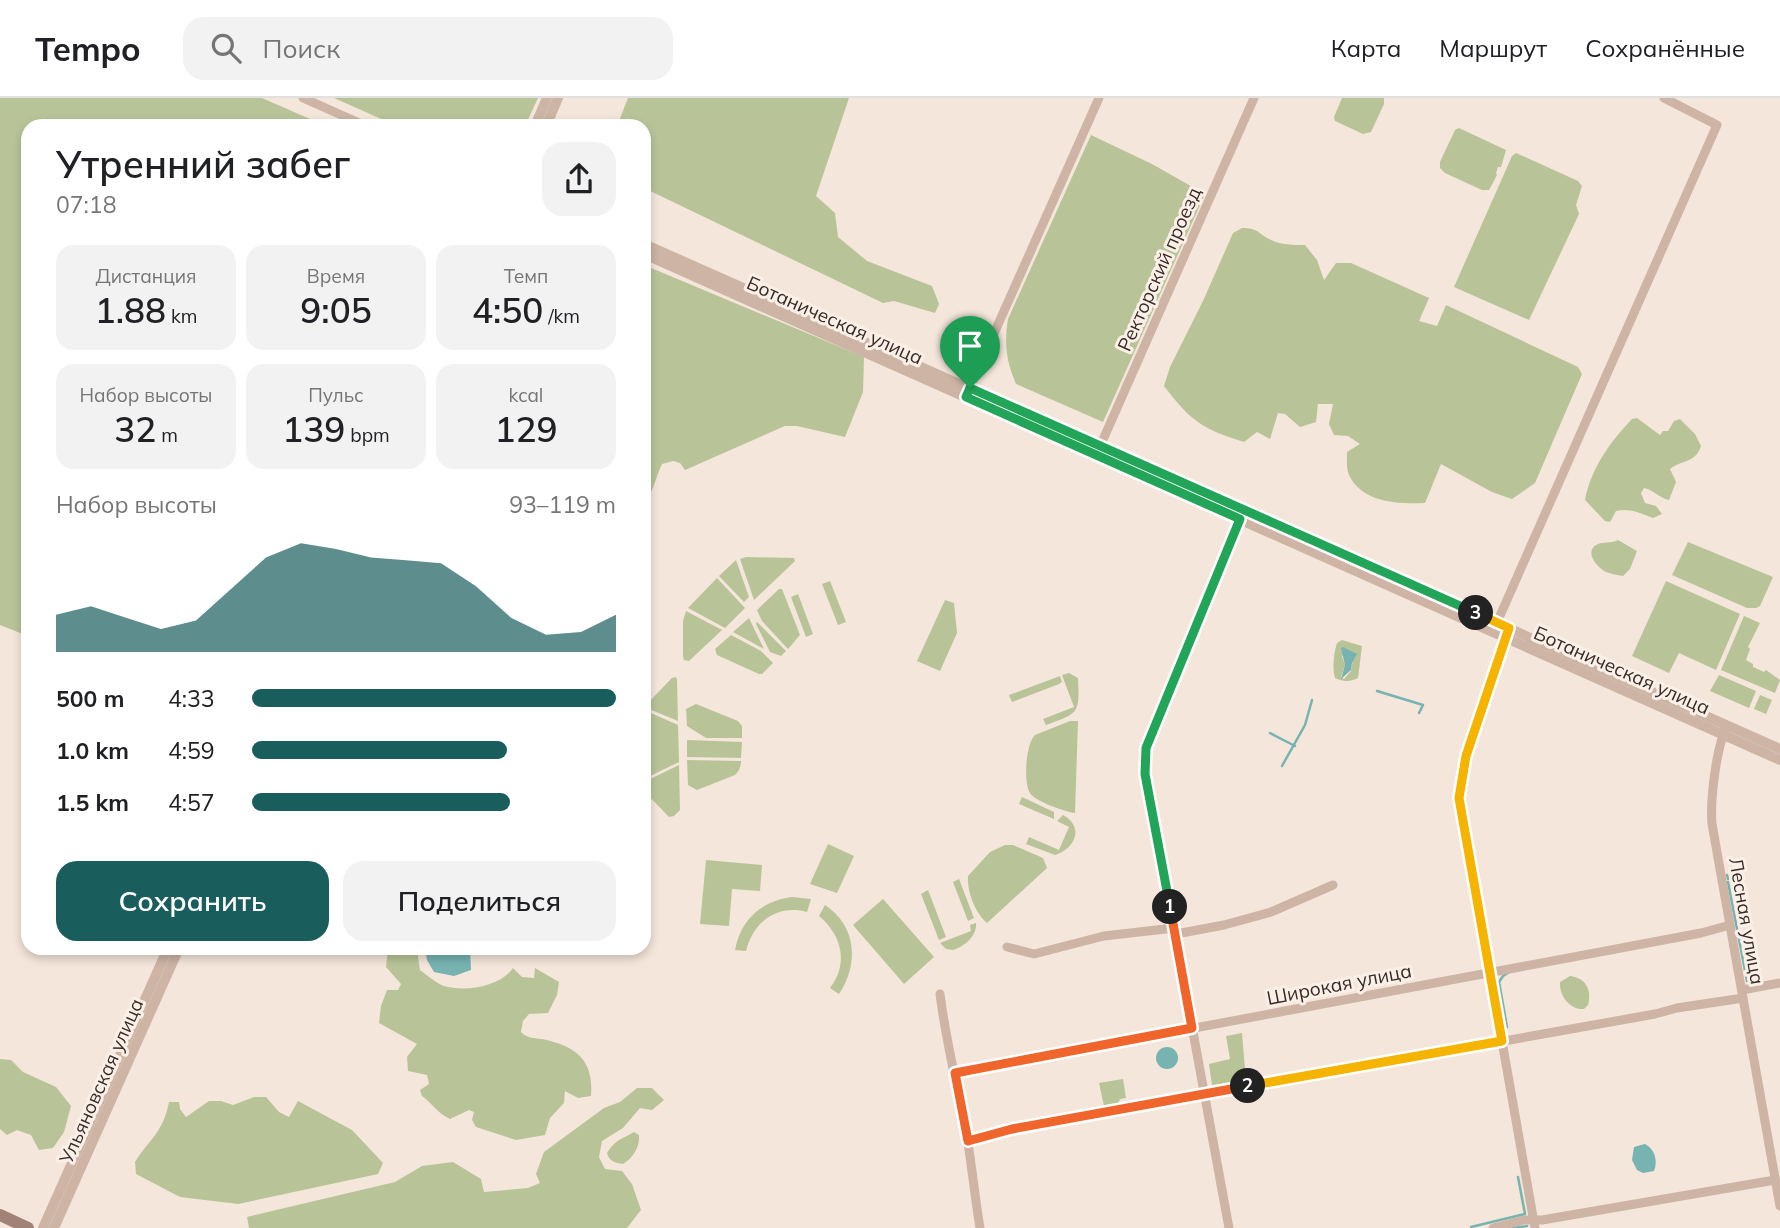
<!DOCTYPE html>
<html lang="ru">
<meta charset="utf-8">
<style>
body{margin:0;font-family:Mulish,sans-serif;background:#f2f2f2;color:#202124;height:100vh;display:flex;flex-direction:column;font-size:26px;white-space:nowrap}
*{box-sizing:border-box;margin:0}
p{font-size:23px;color:#757577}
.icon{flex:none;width:38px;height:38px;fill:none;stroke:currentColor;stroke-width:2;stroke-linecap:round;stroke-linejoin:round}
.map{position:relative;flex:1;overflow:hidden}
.side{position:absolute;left:21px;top:21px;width:630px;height:836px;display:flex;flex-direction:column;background:#fff;border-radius:21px;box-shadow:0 4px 10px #0003}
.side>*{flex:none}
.pin{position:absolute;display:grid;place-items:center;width:60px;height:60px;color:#fff;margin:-72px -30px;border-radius:50% 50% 50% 0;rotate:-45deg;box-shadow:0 0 7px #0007}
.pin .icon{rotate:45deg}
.km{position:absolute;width:35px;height:35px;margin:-18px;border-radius:50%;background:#222;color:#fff;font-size:19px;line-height:35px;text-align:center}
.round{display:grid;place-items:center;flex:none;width:74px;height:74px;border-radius:21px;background:#f2f2f2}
.overview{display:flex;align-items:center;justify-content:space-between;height:119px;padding:0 35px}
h1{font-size:38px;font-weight:600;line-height:52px}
.stats{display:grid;grid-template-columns:repeat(3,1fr);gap:10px;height:119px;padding:7px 35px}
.stats div{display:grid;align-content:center;border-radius:18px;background:#f2f2f2;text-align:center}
.stats b{font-size:35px;font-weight:600}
.stats small{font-size:19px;font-weight:400}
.stats p{font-size:19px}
.chart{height:196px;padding:14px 35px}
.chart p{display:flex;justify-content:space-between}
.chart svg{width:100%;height:126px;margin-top:7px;fill:#195d5d;opacity:.7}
.action{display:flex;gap:14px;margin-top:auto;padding:14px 35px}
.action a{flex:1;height:80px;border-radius:21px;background:#195d5d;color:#fff;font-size:28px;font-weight:600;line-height:80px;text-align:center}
.action a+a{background:#f2f2f2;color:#202124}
ul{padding:0 35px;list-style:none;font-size:23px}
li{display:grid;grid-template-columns:112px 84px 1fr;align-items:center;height:52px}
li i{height:18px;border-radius:9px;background:#195d5d}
header{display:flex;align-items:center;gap:42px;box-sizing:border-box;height:98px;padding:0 35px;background:#fff;border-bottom:2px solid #e0e0e0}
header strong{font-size:33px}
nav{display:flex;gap:38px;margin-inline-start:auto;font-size:24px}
.search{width:490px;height:63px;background:#f2f2f2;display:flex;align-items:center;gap:18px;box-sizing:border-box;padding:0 24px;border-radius:21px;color:#757577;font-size:26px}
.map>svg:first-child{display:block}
.green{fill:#b8c498;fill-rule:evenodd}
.water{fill:#76b3b1}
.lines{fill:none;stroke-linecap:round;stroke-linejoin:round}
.stream{stroke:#76b3b1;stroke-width:2.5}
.minor{stroke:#cdb4a5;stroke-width:9}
.tertiary{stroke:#cdb4a5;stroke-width:10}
.secondary{stroke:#a18276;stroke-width:12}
.split-1-casing{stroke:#fff;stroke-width:14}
.split-2-casing{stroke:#fff;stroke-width:14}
.split-3-casing{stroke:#fff;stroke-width:14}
.split-4-casing{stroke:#fff;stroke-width:14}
.split-1{stroke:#22a559;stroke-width:9}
.split-2{stroke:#f0652b;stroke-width:9}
.split-3{stroke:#f5b400;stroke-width:9}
.split-4{stroke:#22a559;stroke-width:9}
.labels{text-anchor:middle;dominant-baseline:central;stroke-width:6;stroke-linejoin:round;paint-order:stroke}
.street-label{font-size:19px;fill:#382b27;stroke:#fbf0e7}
</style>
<header>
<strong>Tempo</strong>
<div class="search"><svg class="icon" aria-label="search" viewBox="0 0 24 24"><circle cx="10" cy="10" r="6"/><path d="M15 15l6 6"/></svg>Поиск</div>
<nav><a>Карта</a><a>Маршрут</a><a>Сохранённые</a></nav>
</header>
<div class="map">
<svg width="1780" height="1130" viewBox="0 0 1780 1130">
<rect width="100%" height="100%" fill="#f4e6da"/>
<g class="green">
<polygon points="0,0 262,0 326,28 28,28 28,538 0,527"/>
<polygon points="334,0 538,0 525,28 397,28"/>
<polygon points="628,0 849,0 816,98 835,115 838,139 867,163 932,188 939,206 935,215 894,203 883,205 644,90 644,28 617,28"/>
<polygon points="1342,0 1384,0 1384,6 1371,34 1363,36 1335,23 1334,19"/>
<polygon points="1459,30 1506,52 1501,69 1498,69 1496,75 1497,77 1489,92 1482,92 1445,75 1440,70 1440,64 1455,32"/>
<path d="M1091 37 1152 66 1205 96 1103 324 1016 286C1006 263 1004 245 1008 221Z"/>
<polygon points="1516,55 1578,83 1582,88 1576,107 1579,116 1529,222 1454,189 1512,58"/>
<path d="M1242 130C1258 130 1256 134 1269 141 1280 147 1293 147 1305 147L1317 162 1324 182 1336 165H1351L1429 200 1419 223 1437 228 1446 207 1578 269 1582 276 1535 385 1512 401 1492 394 1441 366 1425 405C1398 406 1362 405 1349 377 1346 370 1347 361 1347 354L1360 346 1348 338 1334 337 1329 326 1333 306H1318L1316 324 1300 329 1285 316 1278 315 1270 341 1257 334 1244 344C1202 331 1191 323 1164 288L1170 269 1203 203 1233 135Z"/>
<path d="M644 167 864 259 863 294 845 339 797 328H785L685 372 680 365 673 363 662 366C655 380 655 392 644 404Z"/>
<path d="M1637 320 1660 337 1663 333H1668L1674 323 1680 321 1695 336 1701 348C1696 365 1681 362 1670 371L1676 384 1669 402C1659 400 1654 392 1644 390L1641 395 1645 405 1656 408 1662 416 1653 420C1639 415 1631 410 1616 413L1610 424 1605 423 1585 402C1591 370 1611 343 1632 321Z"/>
<path d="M1618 442 1637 453 1630 471 1623 478C1618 477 1611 476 1606 474 1598 470 1584 455 1596 447 1603 443 1611 446 1618 442Z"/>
<polygon points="1688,444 1773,479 1760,508 1756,510 1747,510 1672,477"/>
<polygon points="746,459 794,460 795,463 754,502 740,461"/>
<polygon points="736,462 749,499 744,504 719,478"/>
<polygon points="717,480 745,510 725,530 688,510"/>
<polygon points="830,483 846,524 838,527 822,486"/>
<polygon points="1666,483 1740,516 1716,572 1679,555 1669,575 1632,558"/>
<polygon points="779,491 782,491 800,537 788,551 762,523 757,512"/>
<polygon points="798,496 813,536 806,539 791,499"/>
<polygon points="945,502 954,505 957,535 940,573 917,563"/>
<polygon points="686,513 722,532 689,563 684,562 683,558 683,523"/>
<polygon points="1744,518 1760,525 1748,549 1750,551 1746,562 1753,566 1753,569 1764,574 1766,572 1780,582 1775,595 1721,572"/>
<polygon points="749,520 764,551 733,534"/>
<polygon points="757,524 786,553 781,558 770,554 756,526"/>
<polygon points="731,537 761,553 773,565 762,576 759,576 717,557 715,551"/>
<path d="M1342 542 1362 548 1358 580C1350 584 1343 584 1335 580 1332 570 1334 554 1337 545ZM1347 553 1354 555 1351 573 1344 581 1341 579 1345 567 1342 558Z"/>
<path d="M1069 575 1078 580C1080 617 1078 615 1046 627L1043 621 1074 609 1062 577Z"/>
<polygon points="1719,577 1756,593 1749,610 1710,593"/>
<polygon points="1060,578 1062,584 1059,586 1012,604 1009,597"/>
<polygon points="676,579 677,582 678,623 644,609 672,580"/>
<polygon points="1760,597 1772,602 1766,616 1754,611"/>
<polygon points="696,606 738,623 742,628 742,640 706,640 687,628 686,611"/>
<polygon points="644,612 678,627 679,664 644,681"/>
<path d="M1070 623H1078L1075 715C1066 714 1034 703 1030 695 1023 684 1026 645 1035 637Z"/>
<polygon points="687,642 742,644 741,660 687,659"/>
<path d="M687 662 741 663C741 669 739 673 735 677L697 692 688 687Z"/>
<polygon points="679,667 680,712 674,718 669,719 644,693 644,684"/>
<polygon points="1022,699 1054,714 1054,721 1019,706"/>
<path d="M1063 717C1085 729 1075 751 1055 757L1026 746 1029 739 1059 752 1069 729 1057 723Z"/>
<polygon points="828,746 854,758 837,795 810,786"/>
<path d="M1005 747H1013L1043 760 1047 770 987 825C975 815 967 794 968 778L990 754Z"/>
<polygon points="706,762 762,767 760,793 732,791 729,828 700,826"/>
<polygon points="959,781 974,820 968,823 953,784"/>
<polygon points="928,792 946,839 939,842 921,796"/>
<path d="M792 799 811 801 807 814C777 806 753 824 746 853L735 852C741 821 762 803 792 799Z"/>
<polygon points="883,801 934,859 904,886 853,827"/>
<path d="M825 807C857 828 859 867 839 896L830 890C849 866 842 837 819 818Z"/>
<path d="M976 825C977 838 965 848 953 852L946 851 940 845 971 833 970 827Z"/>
<path d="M388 850 412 851 417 853 420 872C427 877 436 885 444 888 465 894 500 889 513 870L522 879 534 880 535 870 559 884 557 897 548 915 529 916 523 923 521 934C527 940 533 940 542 941 575 948 594 961 591 998L578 1000 565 993 564 1005 550 1020 545 1037 516 1042 476 1029 472 1022 474 1014 469 1012 450 1021C437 1015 433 1006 422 998L420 992 429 986 427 977 408 973 407 959 417 946 379 925 381 908 387 892H398L401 886 386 869Z"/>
<path d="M1570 878C1586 880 1592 892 1588 907L1584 911C1569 912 1559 897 1560 884Z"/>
<polygon points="1242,935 1246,983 1212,987 1209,966 1230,961 1226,938"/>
<polygon points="0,961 11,962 23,974 56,989 71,1008 64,1034 53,1050 39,1052 31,1037 17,1032 7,1037 0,1031"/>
<polygon points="1123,981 1126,1000 1120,1001 1118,1006 1104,1008 1099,985"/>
<polygon points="637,990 652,990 664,1002 652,1012 640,1010 623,1030 602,1043 599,1059 605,1071 622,1073 632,1086 641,1112 627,1130 249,1130 247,1119 395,1084 422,1068 453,1064 481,1081 484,1094 528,1090 540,1085 536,1076 544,1054 604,1010 620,1004"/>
<path d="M254 999H266L279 1014 289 1019 298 1003 352 1032 383 1065 378 1076 238 1106 180 1099 136 1076 135 1064C150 1040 163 1035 169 1004H179L180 1011 186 1019 209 1003H221L233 1007Z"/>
<path d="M634 1034 639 1037C640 1049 633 1060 623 1066 615 1065 609 1063 607 1055 615 1042 622 1041 634 1034Z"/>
</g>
<g class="water">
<polygon points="1343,549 1357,556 1352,565 1351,572 1341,581 1345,567 1341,550"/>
<polygon points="425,851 470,851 471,872 454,878 434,874 427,862"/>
<circle cx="1167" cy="960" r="11"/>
<path d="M1645 1046C1655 1051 1658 1063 1654 1073L1643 1075 1637 1072 1632 1062 1634 1049Z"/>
</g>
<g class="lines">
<g class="stream">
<polyline points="1377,593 1423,607 1419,615"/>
<polyline points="1270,635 1295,648"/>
<polyline points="1282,668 1305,627 1312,602"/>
<polyline points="1727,777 1728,781"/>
<polyline points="1728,784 1747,883"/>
<polyline points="1507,929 1499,884 1503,878 1508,875"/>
<polyline points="1471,1129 1525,1116 1518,1079"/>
<polyline points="1513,1130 1527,1128"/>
</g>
<g class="minor">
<polyline points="303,0 366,28"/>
<polyline points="967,296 1099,0"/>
<polyline points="1098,353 1254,0"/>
<polyline points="1495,529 1717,27 1664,0"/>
<polyline points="1508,535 1466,658 1459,700 1535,1130"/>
<path d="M1725 632C1716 654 1710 702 1712 726L1780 1108"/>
<polyline points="1176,836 1224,827 1271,814 1333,787"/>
<polyline points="1007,849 1034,856 1104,838 1174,830"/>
<polyline points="1742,892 1780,885"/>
<path d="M940 896C946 944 958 991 967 1039 972 1069 975 1100 980 1130"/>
<polyline points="955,975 1701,835 1730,827"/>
<polyline points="968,1043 1012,1031 1655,916 1677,910 1743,900"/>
<polyline points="1229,1130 1144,667 1146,650 1151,635 1242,417"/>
<polyline points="1493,1130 1524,1122 1542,1122 1775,1082"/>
</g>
<g class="tertiary">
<polyline points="535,28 547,0"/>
<polyline points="546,28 558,0"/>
<polyline points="644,146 1780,651"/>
<polyline points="644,156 1780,662"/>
<polyline points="43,1130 168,850"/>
<polyline points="54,1130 179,850"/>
</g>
<polyline class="secondary" points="0,1117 28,1130"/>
</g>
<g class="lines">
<defs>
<polyline id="split-1" points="970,290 966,299 1240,421 1146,650 1145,676 1170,809"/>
<polyline id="split-2" points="1170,809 1192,930 955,975 968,1043 1012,1031 1248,988"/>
<polyline id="split-3" points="1248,988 1502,943 1459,700 1466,658 1509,530 1476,515"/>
<polyline id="split-4" points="970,290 1476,515"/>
</defs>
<use href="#split-1" class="split-1-casing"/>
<use href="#split-2" class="split-2-casing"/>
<use href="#split-3" class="split-3-casing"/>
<use href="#split-4" class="split-4-casing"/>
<use href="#split-1" class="split-1"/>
<use href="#split-2" class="split-2"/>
<use href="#split-3" class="split-3"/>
<use href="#split-4" class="split-4"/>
</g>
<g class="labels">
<g class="street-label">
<text transform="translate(1159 171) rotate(-66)">Ректорский проезд</text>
<text transform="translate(835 222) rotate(24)">Ботаническая улица</text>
<text transform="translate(1622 572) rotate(24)">Ботаническая улица</text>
<text transform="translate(1747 823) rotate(80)">Лесная улица</text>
<text transform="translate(1339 886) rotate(-11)">Широкая улица</text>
<text transform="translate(101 983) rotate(-66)">Ульяновская улица</text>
</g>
</g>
</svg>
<div class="pin" style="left:970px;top:290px;background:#1e9e55"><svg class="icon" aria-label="arrive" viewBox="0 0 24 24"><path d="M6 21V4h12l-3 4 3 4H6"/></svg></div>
<b class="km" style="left:1170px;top:809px">1</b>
<b class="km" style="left:1248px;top:988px">2</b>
<b class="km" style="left:1476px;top:515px">3</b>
<section class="side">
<div class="overview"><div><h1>Утренний забег</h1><p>07:18</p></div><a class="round"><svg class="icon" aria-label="share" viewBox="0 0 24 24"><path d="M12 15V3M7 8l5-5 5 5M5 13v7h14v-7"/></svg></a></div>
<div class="stats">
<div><p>Дистанция</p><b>1.88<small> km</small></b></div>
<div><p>Время</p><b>9:05</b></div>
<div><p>Темп</p><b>4:50<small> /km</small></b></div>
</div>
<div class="stats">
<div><p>Набор высоты</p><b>32<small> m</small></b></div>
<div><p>Пульс</p><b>139<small> bpm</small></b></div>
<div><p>kcal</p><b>129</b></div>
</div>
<div class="chart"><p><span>Набор высоты</span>93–119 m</p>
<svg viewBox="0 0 160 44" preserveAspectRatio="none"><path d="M0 44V31L10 28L20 32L30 36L40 33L50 22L60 11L70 6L80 8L90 11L100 12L110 13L120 21L130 32L140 38L150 37L160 31V44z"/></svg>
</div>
<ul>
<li><b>500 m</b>4:33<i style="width:100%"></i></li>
<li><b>1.0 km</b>4:59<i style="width:70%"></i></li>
<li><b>1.5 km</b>4:57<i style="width:71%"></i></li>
</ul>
<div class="action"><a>Сохранить</a><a>Поделиться</a></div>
</section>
</div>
